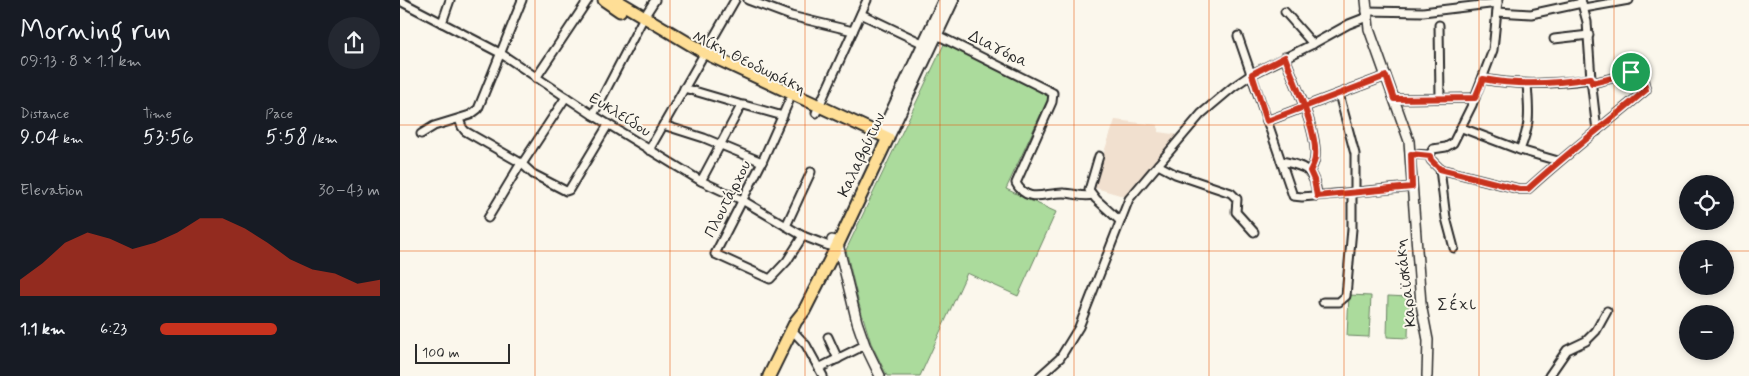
<!DOCTYPE html>
<meta charset="utf-8">
<style>
body{margin:0;font-family:Mynerve,sans-serif;background:#242831;color:#f1f3f6;height:100vh;display:flex;flex-direction:column;font-size:19px;white-space:nowrap}
*{box-sizing:border-box;margin:0}
p{font-size:16px;color:#9ea1a6}
.icon{flex:none;width:28px;height:28px;fill:none;stroke:currentColor;stroke-width:2;stroke-linecap:round;stroke-linejoin:round}
.map{position:relative;flex:1;overflow:hidden}
.side{display:flex;flex-direction:column;background:#171b24;width:400px}
.side>*{flex:none}
.controls{position:absolute;left:1279px;top:175px;display:grid;gap:10px}
.controls a{display:grid;place-items:center;width:55px;height:55px;border-radius:50%;background:#171b24;box-shadow:0 2px 8px #0003;font-size:25px}
.scale{position:absolute;left:15px;bottom:12px;width:95px;box-sizing:border-box;padding-left:5px;border:2px solid #2b2b2b;border-top:0;font-size:14px;line-height:18px;white-space:nowrap;color:#2b2b2b;-webkit-text-stroke:4px #fbf7ec;paint-order:stroke}
.pin{position:absolute;display:grid;place-items:center;width:42px;height:42px;color:#fff;margin:-21px;border:2px solid #fff;border-radius:50%;box-shadow:0 1px 5px #0007}
.round{display:grid;place-items:center;flex:none;width:52px;height:52px;border-radius:26px;background:#242831}
.head{display:flex;align-items:center;justify-content:space-between;height:85px;padding:0 20px}
h1{font-size:28px;font-weight:600;line-height:38px}
.figures{display:grid;grid-template-columns:repeat(3,1fr);gap:8px;height:85px;padding:5px 20px}
.figures div{display:grid;align-content:center}
.figures b{font-size:21px;font-weight:600}
.figures small{font-size:14px;font-weight:400}
.figures p{font-size:14px}
.chart{height:140px;padding:10px 20px}
.chart p{display:flex;justify-content:space-between}
.chart svg{width:100%;height:90px;margin-top:5px;fill:#c8321e;opacity:.7}
ul{padding:0 20px;list-style:none;font-size:16px}
li{display:grid;grid-template-columns:80px 60px 1fr;align-items:center;height:38px}
li i{height:12px;border-radius:6px;background:#c8321e}
main{display:flex;flex:1;min-height:0}
.map>svg:first-child{display:block}
.built{fill:#f1e0cf}
.green{fill:#abdb9c;stroke:#6b8364}
.lines{fill:none;stroke-linecap:round;stroke-linejoin:round}
.minor-casing{stroke:#2b2b2b;stroke-width:11}
.tertiary-casing{stroke:#2b2b2b;stroke-width:12}
.secondary-casing{stroke:#2b2b2b;stroke-width:14}
.primary-casing{stroke:#2b2b2b;stroke-width:15}
.minor{stroke:#fbf7ec;stroke-width:7}
.tertiary{stroke:#fbf7ec;stroke-width:9}
.secondary{stroke:#fbf7ec;stroke-width:10}
.primary{stroke:#fede96;stroke-width:11}
.route-casing{stroke:#fff;stroke-width:10}
.route{stroke:#c8321e;stroke-width:6}
.grid{fill:none;stroke:#e8590c;stroke-width:1;stroke-opacity:0.55}
.labels{text-anchor:middle;dominant-baseline:central;stroke-width:4;stroke-linejoin:round;paint-order:stroke}
.street-label{font-size:16px;fill:#2b2b2b;stroke:#fbf7ec}
.neighbourhood-label{font-size:18px;letter-spacing:1px;fill:#2b2b2b;stroke:#fbf7ec}
</style>
<main>
<section class="side">
<div class="head"><div><h1>Morning run</h1><p>09:13 · 8 × 1.1 km</p></div><a class="round"><svg class="icon" aria-label="share" viewBox="0 0 24 24"><path d="M12 15V3M7 8l5-5 5 5M5 13v7h14v-7"/></svg></a></div>
<div class="figures">
<div><p>Distance</p><b>9.04<small> km</small></b></div>
<div><p>Time</p><b>53:56</b></div>
<div><p>Pace</p><b>5:58<small> /km</small></b></div>
</div>
<div class="chart"><p><span>Elevation</span>30–43 m</p>
<svg viewBox="0 0 160 44" preserveAspectRatio="none"><path d="M0 44V36L10 28L20 18L30 13L40 16L50 21L60 18L70 13L80 6L90 6L100 11L110 18L120 26L130 31L140 33L150 38L160 36V44z"/></svg>
</div>
<ul>
<li><b>1.1 km</b>6:23<i style="width:53%"></i></li>
</ul>
</section>
<div class="map">
<svg width="1349" height="376" viewBox="0 0 1349 376">
<rect width="100%" height="100%" fill="#fbf7ec"/>
<filter id="ink" filterUnits="userSpaceOnUse"><feTurbulence type="fractalNoise" baseFrequency=".02" numOctaves="2"/><feDisplacementMap in="SourceGraphic" scale="10" xChannelSelector="R" yChannelSelector="G"/><feConvolveMatrix kernelMatrix="1 2 1 2 8 2 1 2 1" color-interpolation-filters="sRGB"/></filter>
<g filter="url(#ink)">
<polygon class="built" points="715,120 758,125 758,132 780,135 730,189 727,197 692,187"/>
<g class="green">
<polygon points="545,42 651,92 606,189 656,212 618,296 567,273 520,376 487,376 471,343 459,304 446,250"/>
<polygon points="949,295 971,296 969,337 947,336"/>
<polygon points="988,296 1009,297 1008,338 987,337"/>
</g>
<g class="lines">
<defs>
<g id="minor">
<polyline points="348,0 391,16 453,31"/>
<polyline points="1181,0 1187,22 1191,79 1197,131"/>
<polyline points="0,1 100,53 193,115 273,164 301,181 342,200 403,236 429,246"/>
<polyline points="1184,8 1229,0"/>
<polyline points="966,11 1023,12 1098,3"/>
<polyline points="885,12 913,44"/>
<polyline points="1097,12 1131,14 1182,3"/>
<polyline points="461,14 524,44"/>
<polyline points="42,23 50,0"/>
<polyline points="1039,25 1040,98"/>
<path d="M535 34 653 93 652 102 616 183C628 205 646 192 664 193 673 193 684 198 692 195"/>
<polyline points="838,36 893,196 902,197 1012,187"/>
<polyline points="1154,39 1189,35"/>
<path d="M885 57C894 82 918 132 915 157 915 162 912 167 910 171"/>
<polyline points="136,78 188,0"/>
<path d="M1083 79C1119 86 1155 84 1191 79"/>
<polyline points="284,88 342,105"/>
<polyline points="939,94 955,154 955,192"/>
<polyline points="994,99 1075,98"/>
<polyline points="389,101 362,162 315,254 370,279 387,261 403,236"/>
<polyline points="416,113 467,0"/>
<polyline points="193,115 244,17 255,0"/>
<polyline points="59,119 62,127 65,131 121,163 133,174 166,191 169,190 208,125"/>
<polyline points="867,121 986,76"/>
<polyline points="263,125 304,138 362,162"/>
<polyline points="1062,128 1120,150 1158,161"/>
<polyline points="21,134 34,126 70,115 78,109 122,0"/>
<polyline points="249,150 335,0"/>
<path d="M1120 150C1131 123 1129 112 1127 84"/>
<polyline points="1011,154 1030,155"/>
<polyline points="1030,155 1033,149 1046,147 1053,143 1072,105 1093,50 1098,0"/>
<polyline points="1030,155 1031,160 1040,169 1046,218 1054,248"/>
<polyline points="699,156 689,190 696,199 720,221"/>
<path d="M881 161C905 166 915 169 917 196"/>
<polyline points="122,164 166,97"/>
<polyline points="758,165 775,174 831,193 837,199 836,212 854,232"/>
<path d="M1040 169 1119 189H1128C1166 154 1207 123 1246 90L1242 75 1237 72 1192 83"/>
<polyline points="301,181 341,106 344,105 383,116"/>
<polyline points="88,218 121,163"/>
<polyline points="386,226 411,172"/>
<polyline points="923,302 939,302 946,296 952,229 952,193"/>
<polyline points="392,330 406,345 423,376"/>
<polyline points="428,337 438,359"/>
<polyline points="419,368 465,345"/>
<polyline points="640,376 660,358 679,327 729,199 801,114 833,87 852,74 913,44 949,24 967,17"/>
<polyline points="1149,376 1167,350 1186,341 1196,331 1207,311"/>
</g>
<g id="tertiary">
<polyline points="966,0 969,29 1009,141 1021,304 1028,340 1027,376"/>
<polyline points="432,240 436,241 438,244 457,322 465,345 480,376"/>
</g>
<g id="secondary">
<polyline points="481,134 544,0"/>
<polyline points="488,138 553,0"/>
</g>
<g id="primary">
<polyline points="204,0 220,11"/>
<polyline points="216,0 305,53 488,138 438,244 404,311 396,321 369,376"/>
</g>
</defs>
<use href="#minor" class="minor-casing"/>
<use href="#tertiary" class="tertiary-casing"/>
<use href="#secondary" class="secondary-casing"/>
<use href="#primary" class="primary-casing"/>
<use href="#minor" class="minor"/>
<use href="#tertiary" class="tertiary"/>
<use href="#secondary" class="secondary"/>
<use href="#primary" class="primary"/>
</g>
</g>
<g class="lines" filter="url(#ink)">
<defs>
<path id="route" d="M1231 72 1221 76 1192 83 1191 78C1155 84 1119 86 1083 79L1075 98 994 99 986 76C946 91 907 106 867 121L852 74 885 57C894 82 918 132 915 157 915 162 912 167 910 171L914 180 917 196 1012 187 1011 154 1030 156 1031 160 1040 169 1119 189H1128C1166 154 1207 123 1246 90L1242 75 1237 72H1231"/>
</defs>
<use href="#route" class="route-casing"/>
<use href="#route" class="route"/>
</g>
<path class="grid" d="M135 0V376M270 0V376M405 0V376M540 0V376M674 0V376M809 0V376M944 0V376M1079 0V376M1214 0V376M0 125H1349M0 251H1288M1325 251H1349"/>
<g class="labels">
<g class="street-label">
<text transform="translate(598 49) rotate(26)">Διαγόρα</text>
<text transform="translate(349 63) rotate(26)">Μίκη Θεοδωράκη</text>
<text transform="translate(220 115) rotate(32)">Ευκλείδου</text>
<text transform="translate(462 155) rotate(-65)">Καλαβρύτων</text>
<text transform="translate(328 199) rotate(-63)">Πλουτάρχου</text>
<text transform="translate(1006 283) rotate(-97)">Καραϊσκάκη</text>
</g>
<g class="neighbourhood-label">
<text x="1057" y="305">Σέχι</text>
</g>
</g>
</svg>
<div class="controls">
<a><svg class="icon" aria-label="locate" viewBox="0 0 24 24"><circle cx="12" cy="12" r="6"/><path d="M12 2v4M12 18v4M2 12h4M18 12h4"/></svg></a>
<a>+</a>
<a>−</a>
</div>
<div class="scale">100 m</div>
<div class="pin" style="left:1231px;top:72px;background:#1e9e55"><svg class="icon" aria-label="arrive" viewBox="0 0 24 24"><path d="M6 21V4h12l-3 4 3 4H6"/></svg></div>
</div>
</main>
